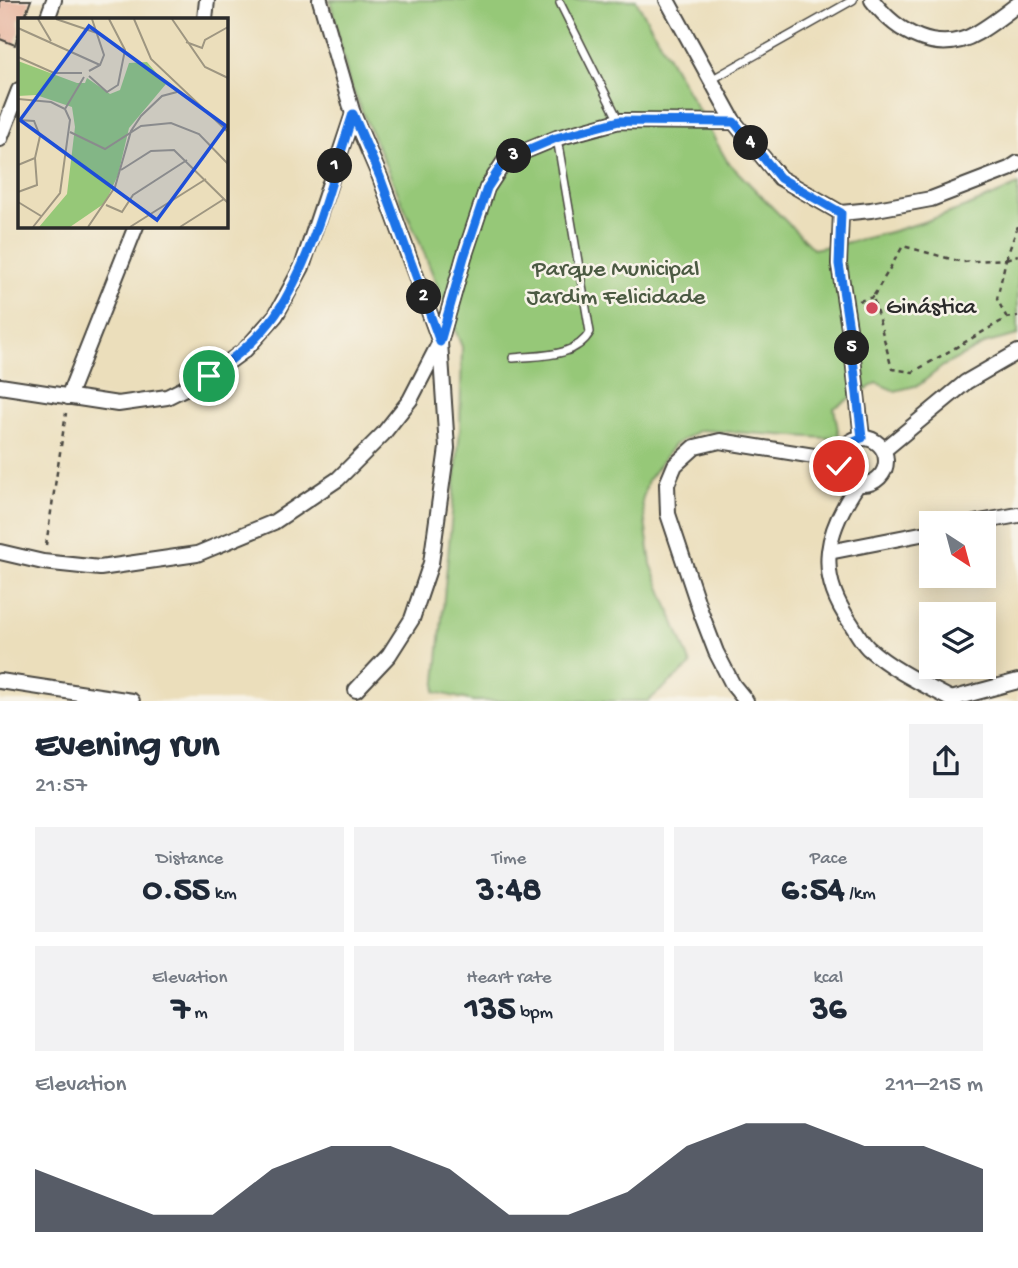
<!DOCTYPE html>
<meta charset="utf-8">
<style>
body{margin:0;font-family:"Gochi Hand",sans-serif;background:#f2f2f3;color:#1f2937;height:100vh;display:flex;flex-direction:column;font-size:26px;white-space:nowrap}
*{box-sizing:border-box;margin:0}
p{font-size:23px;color:#747a83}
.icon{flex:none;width:38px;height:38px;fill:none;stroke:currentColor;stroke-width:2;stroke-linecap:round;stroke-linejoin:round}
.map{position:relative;height:701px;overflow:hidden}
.details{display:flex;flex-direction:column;background:#fff;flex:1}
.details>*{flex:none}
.needle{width:46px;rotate:144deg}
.fabs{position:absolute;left:919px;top:511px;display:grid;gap:14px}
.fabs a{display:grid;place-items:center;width:77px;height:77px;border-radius:0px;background:#fff;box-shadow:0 4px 18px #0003;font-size:35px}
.pin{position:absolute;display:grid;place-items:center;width:60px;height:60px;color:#fff;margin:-30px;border:4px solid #fff;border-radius:50%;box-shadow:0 2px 7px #0007}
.km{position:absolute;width:35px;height:35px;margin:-18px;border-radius:50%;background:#222;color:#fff;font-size:19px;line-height:35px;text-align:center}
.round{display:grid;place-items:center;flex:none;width:74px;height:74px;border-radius:0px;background:#f2f2f3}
.overview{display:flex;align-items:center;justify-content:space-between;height:119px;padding:0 35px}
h1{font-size:38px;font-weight:700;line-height:52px}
.stats{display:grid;grid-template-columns:repeat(3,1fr);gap:10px;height:119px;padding:7px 35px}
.stats div{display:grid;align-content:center;border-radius:0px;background:#f2f2f3;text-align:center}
.stats b{font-size:35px;font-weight:700}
.stats small{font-size:19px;font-weight:400}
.stats p{font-size:19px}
.chart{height:196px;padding:14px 35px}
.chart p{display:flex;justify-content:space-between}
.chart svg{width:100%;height:126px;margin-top:7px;fill:#111827;opacity:.7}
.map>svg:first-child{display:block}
.green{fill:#96c878;stroke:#607a52;stroke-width:2}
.building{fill:#e6af97}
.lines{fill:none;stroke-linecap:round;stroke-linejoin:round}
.service-casing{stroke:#484641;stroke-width:10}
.minor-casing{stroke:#484641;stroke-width:18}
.path{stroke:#484641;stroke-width:2.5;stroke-dasharray:5 5;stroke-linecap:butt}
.service{stroke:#fff;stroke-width:7}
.minor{stroke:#fff;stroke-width:14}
.route-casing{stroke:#fff;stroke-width:14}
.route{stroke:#1a73e8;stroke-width:9}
.poi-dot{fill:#d1495b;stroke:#f7f3e8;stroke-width:2.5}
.labels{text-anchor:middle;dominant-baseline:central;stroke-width:5;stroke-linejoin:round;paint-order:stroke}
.park-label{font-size:24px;fill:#4b5a42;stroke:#f7f3e8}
.poi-label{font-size:24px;fill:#2b2b2b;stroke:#f7f3e8;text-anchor:start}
.inset-road{fill:none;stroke:#9e9681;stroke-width:2}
.view{fill:#1d4ed8;fill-opacity:0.15;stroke:#1d4ed8;stroke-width:3.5}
.inset-edge{fill:none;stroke:#2b2b2b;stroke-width:3.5}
</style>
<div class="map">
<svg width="1018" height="701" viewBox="0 0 1018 701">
<rect width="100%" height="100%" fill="#f7f3e8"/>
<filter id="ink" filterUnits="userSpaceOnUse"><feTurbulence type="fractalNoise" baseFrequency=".0143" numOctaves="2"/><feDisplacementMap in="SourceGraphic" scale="14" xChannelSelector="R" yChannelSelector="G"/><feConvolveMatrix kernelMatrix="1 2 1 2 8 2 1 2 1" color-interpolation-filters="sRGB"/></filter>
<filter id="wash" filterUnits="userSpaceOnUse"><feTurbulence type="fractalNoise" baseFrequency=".00686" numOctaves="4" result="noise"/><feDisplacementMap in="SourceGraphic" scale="28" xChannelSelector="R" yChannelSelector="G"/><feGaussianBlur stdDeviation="1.57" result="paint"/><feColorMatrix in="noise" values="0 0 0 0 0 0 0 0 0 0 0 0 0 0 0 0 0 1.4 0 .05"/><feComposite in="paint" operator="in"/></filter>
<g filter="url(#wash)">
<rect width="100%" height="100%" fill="#ebdebb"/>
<path class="green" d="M330 0H636L727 161 813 249C884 237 953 215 1018 185V335L987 343 943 366 919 385 895 391 877 383 834 408 840 441 826 438 700 430 674 445 648 480 642 501 651 564 691 665 648 701H473L435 692 460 429 462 347 420 243 349 82Z"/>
<g id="blocks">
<polygon class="building" points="0,0 31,0 24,19 19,19 19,32 15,45 0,39"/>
</g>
</g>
<g filter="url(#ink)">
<use href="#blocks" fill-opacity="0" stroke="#484641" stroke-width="2"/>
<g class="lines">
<defs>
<g id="service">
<polyline points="560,3 619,121"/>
<polyline points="711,80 853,0"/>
<path d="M513 358C541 355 575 358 590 332L557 138"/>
</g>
<g id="minor">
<polyline points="320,0 353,114 380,177 440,342 447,448 431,563 412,619 389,655 356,690"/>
<polyline points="667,0 734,122 780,178 841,213 871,210 931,199 1009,169 1018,163"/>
<path d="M872 0C897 33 938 56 977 33 991 25 1005 14 1018 4"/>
<polyline points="47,19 54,0"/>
<polyline points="205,19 207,0"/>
<polyline points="0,139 19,90"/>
<polyline points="841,213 839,264 851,341 862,438"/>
<polyline points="0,386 118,404 167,397 209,376 245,350 276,315 302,267 353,114"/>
<polyline points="68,397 136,226"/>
<circle cx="863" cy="461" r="23"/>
<polyline points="884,450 966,382 1018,352"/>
<path d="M858 484C826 531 815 572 850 622 856 631 861 641 868 648 894 671 925 685 955 701"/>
<polyline points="974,523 1018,515"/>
<polyline points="0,552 43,562 100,568 197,554 274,522 338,479 383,434 410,400 440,342 464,257 487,188 506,159 557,138 619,121 734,122"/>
<polyline points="829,552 931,532"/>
<polyline points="0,681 132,701"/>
<polyline points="951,699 1018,681"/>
<polyline points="746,701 733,685 716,652 701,613 668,514 667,484 675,465 695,447 720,441 839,460"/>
</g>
</defs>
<use href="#service" class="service-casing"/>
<use href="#minor" class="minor-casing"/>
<g class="path">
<polyline points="1006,259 1018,226"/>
<polyline points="1006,259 1018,255"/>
<polyline points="859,301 873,297"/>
<polyline points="1007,318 997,299 1006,259 962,262 903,246 873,297 892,369 913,372 1007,318 1018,316"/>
<polyline points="46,545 66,413"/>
</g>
<use href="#service" class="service"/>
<use href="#minor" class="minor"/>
</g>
</g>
<g class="lines" filter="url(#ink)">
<defs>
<path id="route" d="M209 376C234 358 258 340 276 314 313 260 332 177 353 114L380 177 440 342 464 257 487 188 506 159 556 138 619 121 734 122 780 178 841 213 839 264 851 341 862 438C847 442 839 450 839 466"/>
</defs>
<use href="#route" class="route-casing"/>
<use href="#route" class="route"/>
</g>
<circle class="poi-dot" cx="872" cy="308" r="7"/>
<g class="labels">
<g class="park-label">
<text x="616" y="270">Parque Municipal<tspan x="616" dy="28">Jardim Felicidade</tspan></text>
</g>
<g class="poi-label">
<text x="886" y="308">Ginástica</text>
</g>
</g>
<g transform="translate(18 18)">
<rect width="210" height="210" fill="#ebdebb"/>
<path d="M0 43 59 65H67L69 60 92 76 102 72 111 45 129 44 148 66 111 110 100 157 87 185 52 209H21L49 176 57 109 54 89 18 77 0 78Z" fill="#96c878"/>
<path class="inset-road" d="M20 1 33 23M38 1 79 15M116 1 133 41 210 114M154 1 187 49 210 60M0 10 82 47M168 24 184 30 187 22 210 9M0 39 36 55H64M71 53 82 47 86 37 74 1M71 58 89 74 100 67 107 32 91 1M0 81 33 84 47 91 52 102 42 175 15 209M47 91 66 59M0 102 16 103 22 118 17 140 0 147M52 114 87 131 123 108 153 105 181 116 210 146M103 152 133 133 156 132 210 185M0 174 19 167 17 140M0 184 23 198M88 187 104 194 115 177 169 142M70 209 97 169 113 113 123 98 144 78 159 74M112 209 188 161M162 209 206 181"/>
<path class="view" d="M71 8 208 108 139 202 2 102Z"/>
<rect width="210" height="210" class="inset-edge"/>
</g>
</svg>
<div class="fabs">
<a><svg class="needle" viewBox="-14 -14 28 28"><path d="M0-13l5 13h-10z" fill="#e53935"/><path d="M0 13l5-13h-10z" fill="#747a83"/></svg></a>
<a><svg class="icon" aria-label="layers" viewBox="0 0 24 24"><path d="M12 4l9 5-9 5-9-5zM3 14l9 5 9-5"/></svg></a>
</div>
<div class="pin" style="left:209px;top:376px;background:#1e9e55"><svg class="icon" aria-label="arrive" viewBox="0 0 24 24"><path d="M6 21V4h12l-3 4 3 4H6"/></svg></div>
<div class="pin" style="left:839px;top:466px;background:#d93025"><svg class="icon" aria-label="check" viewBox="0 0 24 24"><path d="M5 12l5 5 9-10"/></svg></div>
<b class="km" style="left:335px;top:166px">1</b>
<b class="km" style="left:424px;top:297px">2</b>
<b class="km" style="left:514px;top:156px">3</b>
<b class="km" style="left:751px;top:143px">4</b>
<b class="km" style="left:852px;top:348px">5</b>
</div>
<section class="details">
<div class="overview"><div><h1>Evening run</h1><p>21:57</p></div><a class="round"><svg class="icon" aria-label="share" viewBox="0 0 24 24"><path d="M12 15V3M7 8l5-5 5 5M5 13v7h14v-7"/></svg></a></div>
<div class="stats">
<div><p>Distance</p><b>0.55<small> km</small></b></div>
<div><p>Time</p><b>3:48</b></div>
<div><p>Pace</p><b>6:54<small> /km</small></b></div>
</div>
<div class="stats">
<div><p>Elevation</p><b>7<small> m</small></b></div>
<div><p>Heart rate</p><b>135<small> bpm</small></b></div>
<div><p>kcal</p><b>36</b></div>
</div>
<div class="chart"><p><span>Elevation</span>211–215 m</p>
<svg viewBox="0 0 160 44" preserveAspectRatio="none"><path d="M0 44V22L10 30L20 38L30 38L40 22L50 14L60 14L70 22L80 38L90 38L100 30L110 14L120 6L130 6L140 14L150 14L160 22V44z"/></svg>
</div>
</section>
